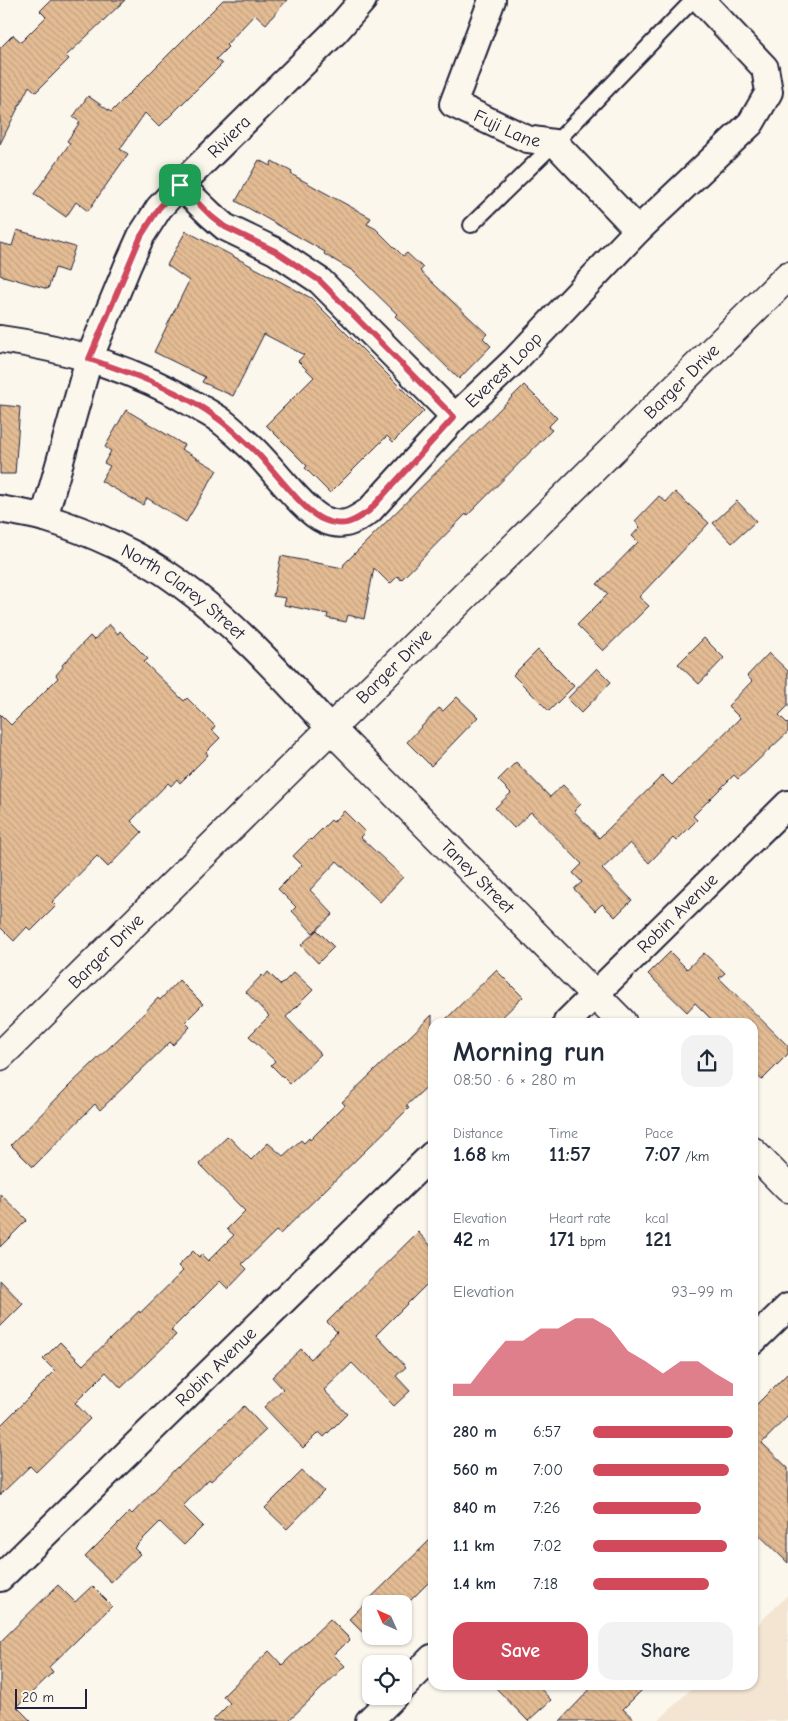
<!DOCTYPE html>
<meta charset="utf-8">
<style>
body{margin:0;font-family:"Comic Neue",sans-serif;background:#f2f2f3;color:#1f2937;height:100vh;display:flex;flex-direction:column;font-size:19px;white-space:nowrap}
*{box-sizing:border-box;margin:0}
p{font-size:16px;color:#747a83}
.icon{flex:none;width:28px;height:28px;fill:none;stroke:currentColor;stroke-width:2;stroke-linecap:round;stroke-linejoin:round}
.map{position:relative;flex:1;overflow:hidden}
.side{position:absolute;left:428px;top:1018px;width:330px;height:672px;display:flex;flex-direction:column;background:#fff;border-radius:15px;box-shadow:0 1px 4px #0004}
.side>*{flex:none}
.needle{width:32px;rotate:315deg}
.controls{position:absolute;left:362px;top:1595px;display:grid;gap:10px}
.controls a{display:grid;place-items:center;width:50px;height:50px;border-radius:10px;background:#fff;box-shadow:0 1px 4px #0004;font-size:25px}
.scale{position:absolute;left:15px;bottom:12px;width:72px;box-sizing:border-box;padding-left:5px;border:2px solid #22223b;border-top:0;font-size:14px;line-height:18px;white-space:nowrap;color:#22223b;-webkit-text-stroke:4px #fbf7ec;paint-order:stroke}
.pin{position:absolute;display:grid;place-items:center;width:42px;height:42px;color:#fff;margin:-21px;border-radius:10px;box-shadow:0 2px 8px #0006}
.round{display:grid;place-items:center;flex:none;width:52px;height:52px;border-radius:15px;background:#f2f2f3}
.summary{display:flex;align-items:center;justify-content:space-between;height:85px;padding:0 25px}
h1{font-size:28px;font-weight:700;line-height:38px}
.metrics{display:grid;grid-template-columns:repeat(3,1fr);gap:8px;height:85px;padding:5px 25px}
.metrics div{display:grid;align-content:center}
.metrics b{font-size:21px;font-weight:700}
.metrics small{font-size:14px;font-weight:400}
.metrics p{font-size:14px}
.chart{height:140px;padding:10px 25px}
.chart p{display:flex;justify-content:space-between}
.chart svg{width:100%;height:90px;margin-top:5px;fill:#d1495b;opacity:.7}
.primary-button{display:flex;gap:10px;margin-top:auto;padding:10px 25px}
.primary-button a{flex:1;height:58px;border-radius:15px;background:#d1495b;color:#fff;font-size:20px;font-weight:700;line-height:58px;text-align:center}
.primary-button a+a{background:#f2f2f3;color:#1f2937}
ul{padding:0 25px;list-style:none;font-size:16px}
li{display:grid;grid-template-columns:80px 60px 1fr;align-items:center;height:38px}
li i{height:12px;border-radius:6px;background:#d1495b}
.map>svg:first-child{display:block}
.built{fill:#f4e5d2}
.building{fill:url(#building-back-hatch);stroke:#22223b}
.lines{fill:none;stroke-linecap:round;stroke-linejoin:round}
.lane-casing{stroke:#22223b;stroke-width:18}
.street-casing{stroke:#22223b;stroke-width:30}
.secondary-casing{stroke:#22223b;stroke-width:31}
.lane{stroke:#fbf7ec;stroke-width:14}
.street{stroke:#fbf7ec;stroke-width:26}
.secondary{stroke:#fbf7ec;stroke-width:28}
.route-casing{stroke:#fff;stroke-width:10}
.route{stroke:#d1495b;stroke-width:6}
.labels{text-anchor:middle;dominant-baseline:central;stroke-width:4;stroke-linejoin:round;paint-order:stroke}
.street-label{font-size:18px;fill:#22223b;stroke:#fbf7ec}
</style>
<div class="map">
<svg width="788" height="1721" viewBox="0 0 788 1721">
<defs>
<pattern id="building-back-hatch" width="6" height="6" patternUnits="userSpaceOnUse" patternTransform="scale(1.25)"><rect width="6" height="6" fill="#e4bc94"/><path d="M-1 5l2 2M0 0l6 6M5-1l2 2" fill="none" stroke="#c3a180"/></pattern>
</defs>
<rect width="100%" height="100%" fill="#fbf7ec"/>
<filter id="ink" filterUnits="userSpaceOnUse"><feTurbulence type="fractalNoise" baseFrequency=".02" numOctaves="2"/><feDisplacementMap in="SourceGraphic" scale="10" xChannelSelector="R" yChannelSelector="G"/><feConvolveMatrix kernelMatrix="1 2 1 2 8 2 1 2 1" color-interpolation-filters="sRGB"/></filter>
<g filter="url(#ink)">
<polygon class="built" points="788,1595 788,1721 658,1721 695,1685 752,1685 753,1629"/>
<g class="building">
<polygon points="51,0 125,0 66,56 69,59 36,92 29,86 0,144 0,48 13,35 21,42 46,17 40,11"/>
<polygon points="223,0 287,0 266,24 255,14 226,45 228,47 216,59 222,64 159,127 145,113 120,149 128,154 88,211 76,202 66,217 34,194 70,143 67,141 80,122 73,117 88,96 111,112"/>
<polygon points="259,160 270,166 272,161 292,172 291,174 371,218 367,224 376,229 403,256 407,253 423,268 420,271 487,334 483,338 491,346 459,379 395,316 397,314 353,271 324,254 325,252 236,201"/>
<polygon points="17,230 75,247 67,272 55,268 48,289 0,275 0,243 12,246"/>
<polygon points="186,231 311,298 424,411 393,442 387,436 330,493 305,468 307,466 266,425 314,377 298,361 304,355 264,334 233,396 202,382 205,377 154,352 189,281 167,265"/>
<polygon points="524,385 557,418 548,427 552,430 467,516 466,514 401,580 398,576 390,584 374,568 364,619 348,615 346,622 327,618 328,614 284,605 286,598 273,596 281,556 343,568 344,564"/>
<polygon points="0,405 20,407 15,474 0,474"/>
<polygon points="126,410 184,445 181,449 217,470 186,522 147,498 143,505 101,481 110,466 104,463 111,451 105,447"/>
<polygon points="675,492 709,523 639,597 649,606 603,651 577,625 608,594 597,584 638,542 632,536 640,527 635,521 659,496 666,502"/>
<polygon points="737,501 756,521 732,543 713,523"/>
<polygon points="109,624 118,634 120,631 148,659 144,662 184,701 187,698 215,726 212,730 220,738 206,752 208,755 180,783 177,779 171,786 168,783 131,821 142,832 108,867 97,856 52,902 56,906 31,931 27,927 14,941 0,927 0,714 11,725 58,678 56,675 63,667 62,665 90,636 94,640"/>
<polygon points="704,638 724,658 699,684 678,664"/>
<polygon points="538,650 574,686 549,711 513,675"/>
<polygon points="769,653 788,671 788,706 779,715 788,724 788,732 738,779 734,775 693,816 697,820 676,841 673,838 649,863 630,843 602,869 632,900 615,917 602,904 595,911 574,889 582,882 573,873 582,864 531,812 514,828 495,808 511,793 498,780 516,762 550,797 563,785 581,804 574,811 599,838 659,779 662,775 672,785 740,718 728,706 752,681 747,676"/>
<polygon points="597,668 611,682 581,713 567,699"/>
<polygon points="457,697 478,717 431,766 407,742 439,708 443,711"/>
<polygon points="344,811 365,832 360,837 403,877 380,902 337,861 310,890 333,914 313,933 292,911 296,907 278,889 302,865 293,856 310,839 311,840 331,820 333,822"/>
<polygon points="317,930 334,947 318,963 301,945"/>
<polygon points="670,952 687,969 704,953 725,973 719,978 788,1046 788,1054 762,1080 752,1071 752,1022 714,1022 695,1003 687,1012 648,974"/>
<polygon points="496,970 523,997 497,1022 443,1022"/>
<polygon points="268,972 281,985 294,972 313,990 286,1017 321,1054 290,1084 271,1065 275,1061 249,1036 269,1016 246,992 262,975 264,977"/>
<polygon points="179,980 203,1004 185,1022 190,1027 173,1045 170,1042 100,1110 95,1104 33,1167 11,1145 71,1084 134,1024 158,998 160,1000"/>
<polygon points="432,1015 432,1082 406,1106 409,1108 280,1234 276,1231 242,1264 247,1269 228,1289 220,1281 171,1330 176,1335 121,1388 106,1372 75,1403 90,1419 36,1472 30,1466 0,1495 0,1426 55,1371 43,1359 60,1342 83,1365 139,1311 140,1313 183,1271 178,1266 193,1251 199,1257 202,1255 208,1261 234,1235 227,1229 245,1211 199,1164 228,1136 251,1160 268,1143 283,1156 301,1140 304,1143 309,1138 310,1140 345,1105 342,1102"/>
<polygon points="0,1194 27,1220 0,1247"/>
<polygon points="418,1232 432,1247 432,1279 376,1335 406,1367 396,1376 410,1391 394,1406 352,1363 324,1390 347,1414 324,1437 319,1432 303,1448 264,1407 283,1389 272,1377 301,1349 311,1359 337,1332 327,1322"/>
<polygon points="0,1280 23,1304 0,1327"/>
<polygon points="788,1373 788,1416 762,1443 788,1468 788,1563 752,1528 752,1409"/>
<polygon points="244,1406 266,1430 211,1481 209,1479 183,1506 203,1526 184,1545 160,1522 134,1548 140,1554 111,1582 85,1557 130,1512 132,1514 177,1467 178,1468"/>
<polygon points="302,1471 324,1491 287,1529 265,1508"/>
<polygon points="432,1538 432,1579 404,1607 404,1604 371,1604 371,1636 374,1636 370,1640 349,1619"/>
<polygon points="58,1585 75,1602 92,1586 112,1606 49,1667 53,1672 17,1707 31,1721 0,1721 0,1642"/>
<polygon points="330,1619 350,1639 334,1655 345,1666 288,1721 212,1721 230,1703 223,1696 269,1651 282,1665"/>
<polygon points="493,1685 537,1685 551,1700 528,1721"/>
<polygon points="594,1685 647,1685 623,1709 636,1721 560,1721"/>
</g>
<g class="lines">
<defs>
<polyline id="lane" points="471,225 555,143 693,0"/>
<g id="street">
<path id="s1" d="M492 0 453 104 527 139 555 143 638 230"/>
<polyline points="180,185 211,215 225,227 275,251 320,281 455,417"/>
<path id="s2" d="M0 339C68 348 139 371 197 406 205 411 213 415 220 420 232 429 243 440 254 450 272 467 304 512 324 520 343 528 353 522 369 511L455 417 514 361 638 230 751 123 769 92 765 68 701 0"/>
<path id="s3" d="M0 509C15 512 30 514 45 518 88 531 142 555 178 582 236 624 283 677 331 729"/>
<path id="s4" d="M44 518 89 359 128 265 141 236 159 208 180 185 336 31 363 0"/>
<path id="s5" d="M567 1022 788 804"/>
<polyline points="752,1342 788,1307"/>
<path id="s6" d="M0 1578 432 1155"/>
<polyline points="404,1686 432,1658"/>
<polyline points="369,1721 394,1696"/>
</g>
<g id="secondary">
<path id="s7" d="M331 729 622 1022"/>
<path id="s8" d="M0 1056 788 276"/>
<polyline points="752,1151 788,1188"/>
</g>
</defs>
<use href="#lane" class="lane-casing"/>
<use href="#street" class="street-casing"/>
<use href="#secondary" class="secondary-casing"/>
<use href="#lane" class="lane"/>
<use href="#street" class="street"/>
<use href="#secondary" class="secondary"/>
</g>
</g>
<g class="lines" filter="url(#ink)">
<defs>
<path id="route" d="M180 185 211 216 225 227 275 251 320 281 454 417 369 511C353 522 344 528 324 520 304 513 272 467 254 450 243 440 232 429 220 420 182 391 134 374 89 359L141 236 159 208Z"/>
</defs>
<use href="#route" class="route-casing"/>
<use href="#route" class="route"/>
</g>
<g class="labels">
<g class="street-label">
<text stroke="none"><textPath href="#s1" startOffset="171">Fuji Lane</textPath></text>
<text stroke="none"><textPath href="#s4" startOffset="432">Riviera</textPath></text>
<text stroke="none"><textPath href="#s2" startOffset="625">Everest Loop</textPath></text>
<text stroke="none"><textPath href="#s8" startOffset="959">Barger Drive</textPath></text>
<text stroke="none"><textPath href="#s3" startOffset="204">North Clarey Street</textPath></text>
<text stroke="none"><textPath href="#s8" startOffset="554">Barger Drive</textPath></text>
<text stroke="none"><textPath href="#s7" startOffset="208">Taney Street</textPath></text>
<text stroke="none"><textPath href="#s5" startOffset="155">Robin Avenue</textPath></text>
<text stroke="none"><textPath href="#s8" startOffset="149">Barger Drive</textPath></text>
<text stroke="none"><textPath href="#s6" startOffset="302">Robin Avenue</textPath></text>
</g>
</g>
</svg>
<div class="controls">
<a><svg class="needle" viewBox="-14 -14 28 28"><path d="M0-13l5 13h-10z" fill="#e53935"/><path d="M0 13l5-13h-10z" fill="#747a83"/></svg></a>
<a><svg class="icon" aria-label="locate" viewBox="0 0 24 24"><circle cx="12" cy="12" r="6"/><path d="M12 2v4M12 18v4M2 12h4M18 12h4"/></svg></a>
</div>
<div class="scale">20 m</div>
<div class="pin" style="left:180px;top:185px;background:#1e9e55"><svg class="icon" aria-label="arrive" viewBox="0 0 24 24"><path d="M6 21V4h12l-3 4 3 4H6"/></svg></div>
<section class="side">
<div class="summary"><div><h1>Morning run</h1><p>08:50 · 6 × 280 m</p></div><a class="round"><svg class="icon" aria-label="share" viewBox="0 0 24 24"><path d="M12 15V3M7 8l5-5 5 5M5 13v7h14v-7"/></svg></a></div>
<div class="metrics">
<div><p>Distance</p><b>1.68<small> km</small></b></div>
<div><p>Time</p><b>11:57</b></div>
<div><p>Pace</p><b>7:07<small> /km</small></b></div>
</div>
<div class="metrics">
<div><p>Elevation</p><b>42<small> m</small></b></div>
<div><p>Heart rate</p><b>171<small> bpm</small></b></div>
<div><p>kcal</p><b>121</b></div>
</div>
<div class="chart"><p><span>Elevation</span>93–99 m</p>
<svg viewBox="0 0 160 44" preserveAspectRatio="none"><path d="M0 44V38L10 38L20 27L30 17L40 17L50 11L60 11L70 6L80 6L90 11L100 22L110 27L120 33L130 27L140 27L150 33L160 38V44z"/></svg>
</div>
<ul>
<li><b>280 m</b>6:57<i style="width:100%"></i></li>
<li><b>560 m</b>7:00<i style="width:97%"></i></li>
<li><b>840 m</b>7:26<i style="width:77%"></i></li>
<li><b>1.1 km</b>7:02<i style="width:96%"></i></li>
<li><b>1.4 km</b>7:18<i style="width:83%"></i></li>
</ul>
<div class="primary-button"><a>Save</a><a>Share</a></div>
</section>
</div>
